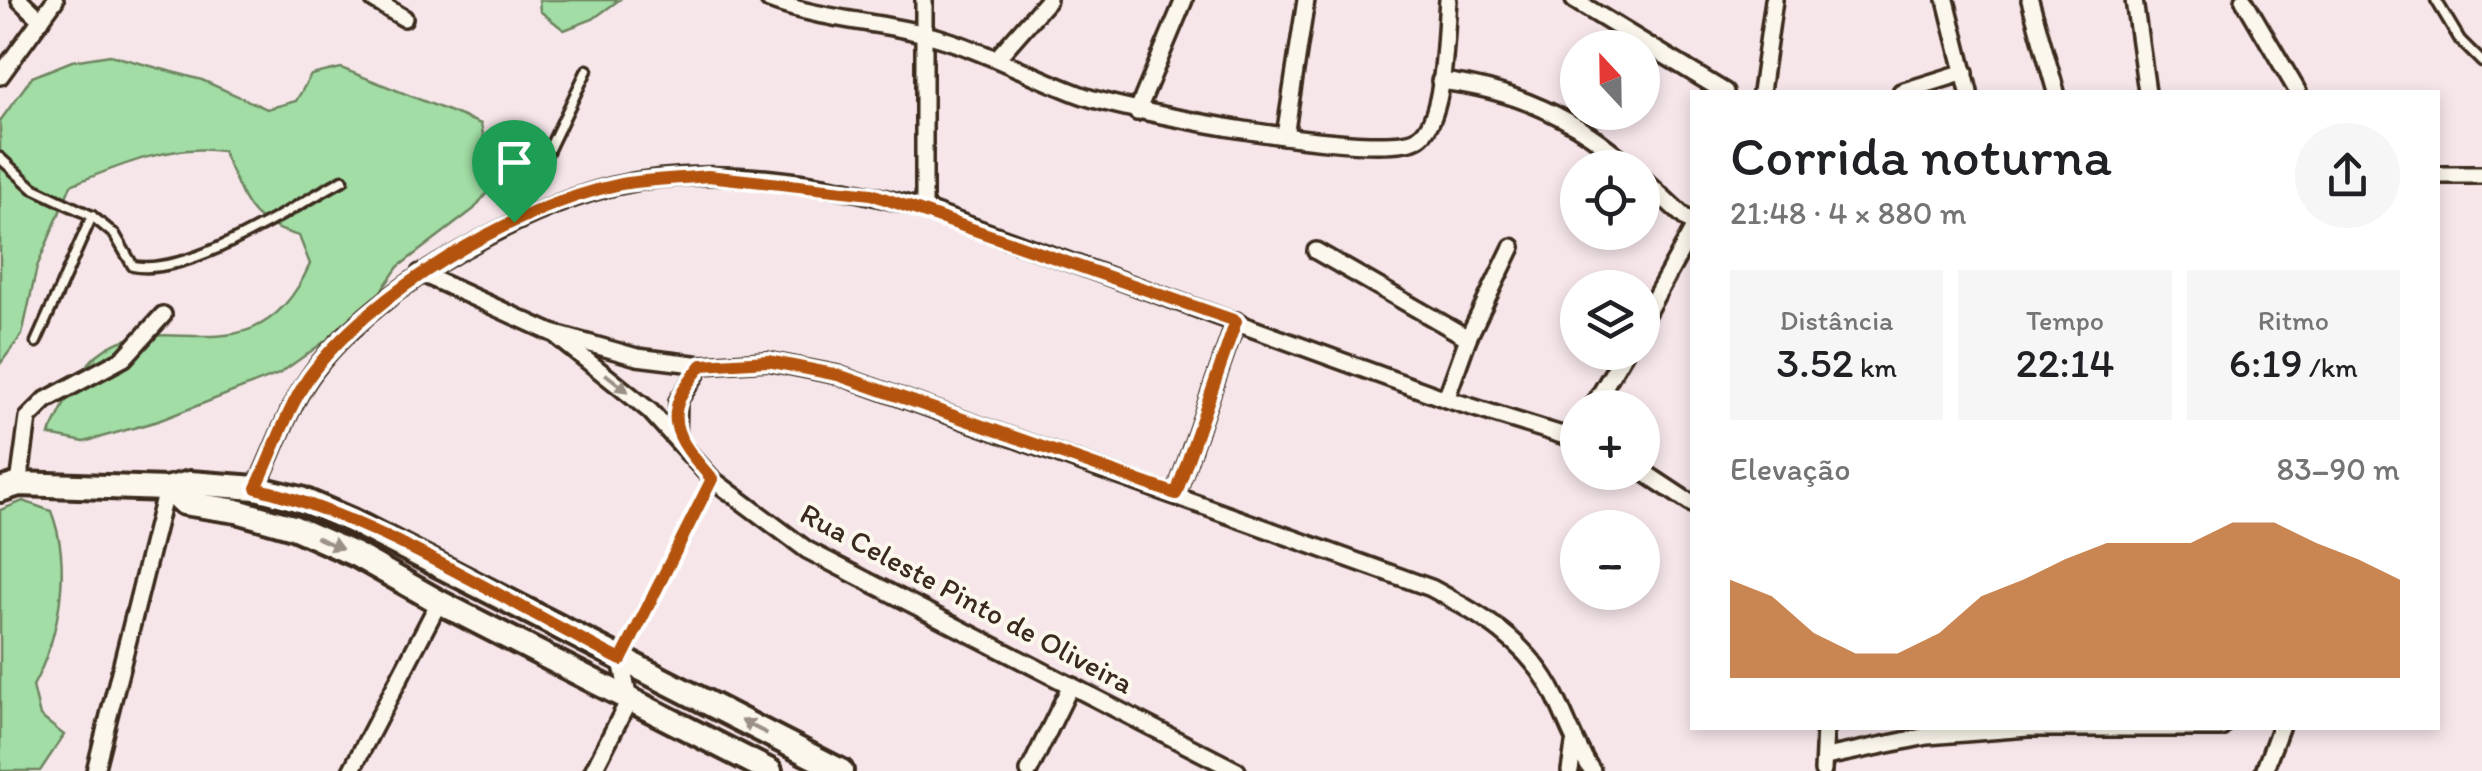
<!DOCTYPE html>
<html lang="pt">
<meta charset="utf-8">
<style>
body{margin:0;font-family:Itim,sans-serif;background:#f6f6f6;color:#202124;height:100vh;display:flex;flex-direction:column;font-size:38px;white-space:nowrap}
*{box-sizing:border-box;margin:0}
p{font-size:32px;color:#757577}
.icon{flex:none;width:55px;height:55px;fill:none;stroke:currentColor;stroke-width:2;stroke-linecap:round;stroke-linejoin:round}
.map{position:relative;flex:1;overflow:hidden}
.sheet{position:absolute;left:1690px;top:90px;width:750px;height:640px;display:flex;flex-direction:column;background:#fff;border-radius:0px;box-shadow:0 5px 15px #0003}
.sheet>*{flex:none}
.needle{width:65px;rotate:338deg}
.controls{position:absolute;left:1560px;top:30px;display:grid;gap:20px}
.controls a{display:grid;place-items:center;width:100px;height:100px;border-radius:50%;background:#fff;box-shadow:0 5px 15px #0003;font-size:50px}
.pin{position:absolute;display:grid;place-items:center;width:85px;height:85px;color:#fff;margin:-102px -42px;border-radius:50% 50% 50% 0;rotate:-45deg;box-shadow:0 0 10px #0007}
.pin .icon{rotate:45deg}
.round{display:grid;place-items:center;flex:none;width:105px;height:105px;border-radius:52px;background:#f6f6f6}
.overview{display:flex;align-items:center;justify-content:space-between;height:170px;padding:0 40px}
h1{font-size:55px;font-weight:600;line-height:75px}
.figures{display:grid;grid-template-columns:repeat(3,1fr);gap:15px;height:170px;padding:10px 40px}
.figures div{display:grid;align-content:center;border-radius:0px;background:#f6f6f6;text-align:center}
.figures b{font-size:42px;font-weight:600}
.figures small{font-size:28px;font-weight:400}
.figures p{font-size:28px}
.chart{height:280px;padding:20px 40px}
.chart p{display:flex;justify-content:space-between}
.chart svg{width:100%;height:180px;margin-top:10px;fill:#b45309;opacity:.7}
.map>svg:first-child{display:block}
.green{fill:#a1dda4;stroke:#6e8461;stroke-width:2.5}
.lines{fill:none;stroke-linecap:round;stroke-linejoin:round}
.lane-casing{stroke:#3b2a1e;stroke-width:15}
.street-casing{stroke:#3b2a1e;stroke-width:22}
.secondary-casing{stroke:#3b2a1e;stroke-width:30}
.path{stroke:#3b2a1e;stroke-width:4;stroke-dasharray:8 8;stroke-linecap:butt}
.lane{stroke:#fbf7ec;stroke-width:8}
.street{stroke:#fbf7ec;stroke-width:15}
.secondary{stroke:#fbf7ec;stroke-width:22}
.oneway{fill:#9b9085}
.route-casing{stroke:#fff;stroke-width:20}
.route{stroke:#b45309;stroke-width:12}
.labels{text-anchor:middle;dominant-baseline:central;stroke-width:8;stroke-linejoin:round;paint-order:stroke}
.street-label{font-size:30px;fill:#3b2a1e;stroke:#fbf7ec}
</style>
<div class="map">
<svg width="2482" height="771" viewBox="0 0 2482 771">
<rect width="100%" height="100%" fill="#f6e6ea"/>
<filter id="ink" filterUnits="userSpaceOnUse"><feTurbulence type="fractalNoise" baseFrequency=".01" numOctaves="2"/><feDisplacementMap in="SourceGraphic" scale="20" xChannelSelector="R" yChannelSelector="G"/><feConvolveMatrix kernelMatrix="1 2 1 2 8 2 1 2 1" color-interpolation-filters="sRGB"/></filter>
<g filter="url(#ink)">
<g class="green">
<polygon points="539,0 619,0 593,19 564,30 540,11"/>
<path d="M110 55 202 80 267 109 296 101 311 75 341 68 481 124 493 185 474 209 398 267 366 312 279 374 158 421 84 442 49 435C62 411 76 373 97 355 160 301 255 389 310 264L299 236C241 220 247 199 222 151 171 143 118 166 71 185L37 267 22 335 0 364V121L32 77 72 61Z"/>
<path d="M23 501 51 511C72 564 60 636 33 686L40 716 64 735 40 771H0V510Z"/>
</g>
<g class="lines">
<defs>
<g id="lane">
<polyline points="2436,0 2460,40 2482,62"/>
<path d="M0 158 33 188 92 216 115 235 133 266C190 277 292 207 343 180"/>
<polyline points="516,218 587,70"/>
<polyline points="36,342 92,216"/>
</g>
<g id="street">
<polyline points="20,0 41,20"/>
<polyline points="374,0 404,18"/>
<path d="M769 0C819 19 873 21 925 34 980 48 1028 75 1081 95 1127 112 1382 161 1418 138 1446 121 1445 31 1448 0"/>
<polyline points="1574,0 1725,92"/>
<polyline points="1946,0 1969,92"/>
<polyline points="2030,0 2056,92"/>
<polyline points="2134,0 2147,92"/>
<polyline points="2244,0 2298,92"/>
<polyline points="998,57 1048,0"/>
<polyline points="0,76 55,0"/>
<path d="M1440 81C1512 89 1578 118 1631 168"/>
<polyline points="1761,92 1774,0"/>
<polyline points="1901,92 1965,72"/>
<polyline points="1137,112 1184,0"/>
<polyline points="1285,136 1306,0"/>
<polyline points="2438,175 2482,175"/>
<polyline points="1642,178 1692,224"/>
<polyline points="924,209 924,0"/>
<polyline points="1316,251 1468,338"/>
<path d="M420 273 552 333 637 357 702 365 767 361 838 375 1431 588C1480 614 1528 642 1554 694 1567 720 1575 746 1592 771"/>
<polyline points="1642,321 1692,231"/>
<polyline points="559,338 650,411 712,479 807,550 1237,771"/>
<polyline points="1446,399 1468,338 1512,247"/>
<polyline points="1592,408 1625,352"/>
<polyline points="677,440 678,401 702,365"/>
<polyline points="1642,471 1692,504"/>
<polyline points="19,484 28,418 46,400 124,358 163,315"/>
<path d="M256 488C273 453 287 410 309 378 343 328 408 280 460 251 509 224 560 199 614 186 712 163 829 182 924 209L1446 399 1578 440"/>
<polyline points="1176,494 1236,321"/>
<polyline points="1826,757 1927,736 2028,728 2221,728"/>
<polyline points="95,771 166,489"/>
<polyline points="351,771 439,602"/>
<polyline points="593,771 629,700 621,660"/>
<polyline points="1029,771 1071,685"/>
<polyline points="1570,771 1574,744"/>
<polyline points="1823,771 1825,728"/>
<polyline points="2264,771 2280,728"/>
</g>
<g id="secondary">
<polyline points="166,489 184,503 237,511 293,527 356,555 439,602 770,771"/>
<polyline points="0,490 19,484 166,489 190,483 256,488 301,499 352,521 841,771"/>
</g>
</defs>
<use href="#lane" class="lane-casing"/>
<use href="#street" class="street-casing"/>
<use href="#secondary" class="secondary-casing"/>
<polyline class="path" points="630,643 704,495"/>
<use href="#lane" class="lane"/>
<use href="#street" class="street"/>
<use href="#secondary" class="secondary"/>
</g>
<defs><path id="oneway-solid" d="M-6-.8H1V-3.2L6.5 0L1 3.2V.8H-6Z" transform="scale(2.5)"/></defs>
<g class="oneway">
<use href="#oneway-solid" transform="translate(617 383) rotate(38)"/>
<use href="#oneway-solid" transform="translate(329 543) rotate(24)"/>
<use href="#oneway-solid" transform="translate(754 727) rotate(-153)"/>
</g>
</g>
<g class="lines" filter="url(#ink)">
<defs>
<path id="route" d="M708 176 871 194 1236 321 1176 494 838 375 768 361 702 365C659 415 673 435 712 479L621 660C509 603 377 518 256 488 273 453 287 409 309 377 369 293 516 206 617 185 647 179 678 179 708 176Z"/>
</defs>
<use href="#route" class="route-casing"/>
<use href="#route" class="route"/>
</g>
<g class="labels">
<g class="street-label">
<text transform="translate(967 598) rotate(28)">Rua Celeste Pinto de Oliveira</text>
</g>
</g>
</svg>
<div class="controls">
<a><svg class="needle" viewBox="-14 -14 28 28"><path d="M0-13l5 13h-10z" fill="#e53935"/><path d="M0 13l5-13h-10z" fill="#757577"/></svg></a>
<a><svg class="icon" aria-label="locate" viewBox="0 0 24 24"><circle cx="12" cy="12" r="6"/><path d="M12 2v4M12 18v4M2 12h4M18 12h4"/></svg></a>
<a><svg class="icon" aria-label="layers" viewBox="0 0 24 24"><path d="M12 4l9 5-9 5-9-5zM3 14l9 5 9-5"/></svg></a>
<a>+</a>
<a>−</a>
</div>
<div class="pin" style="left:514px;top:222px;background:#1e9e55"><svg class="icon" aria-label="arrive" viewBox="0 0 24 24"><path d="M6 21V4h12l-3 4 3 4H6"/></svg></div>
<section class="sheet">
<div class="overview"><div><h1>Corrida noturna</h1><p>21:48 · 4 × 880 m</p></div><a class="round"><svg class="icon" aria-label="share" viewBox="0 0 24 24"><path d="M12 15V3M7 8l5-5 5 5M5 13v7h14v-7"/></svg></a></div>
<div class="figures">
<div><p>Distância</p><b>3.52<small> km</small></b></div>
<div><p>Tempo</p><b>22:14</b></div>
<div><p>Ritmo</p><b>6:19<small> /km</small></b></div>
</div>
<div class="chart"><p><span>Elevação</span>83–90 m</p>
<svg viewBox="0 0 160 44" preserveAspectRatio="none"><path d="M0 44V20L10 24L20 33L30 38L40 38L50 33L60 24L70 20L80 15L90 11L100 11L110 11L120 6L130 6L140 11L150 15L160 20V44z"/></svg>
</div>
</section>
</div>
